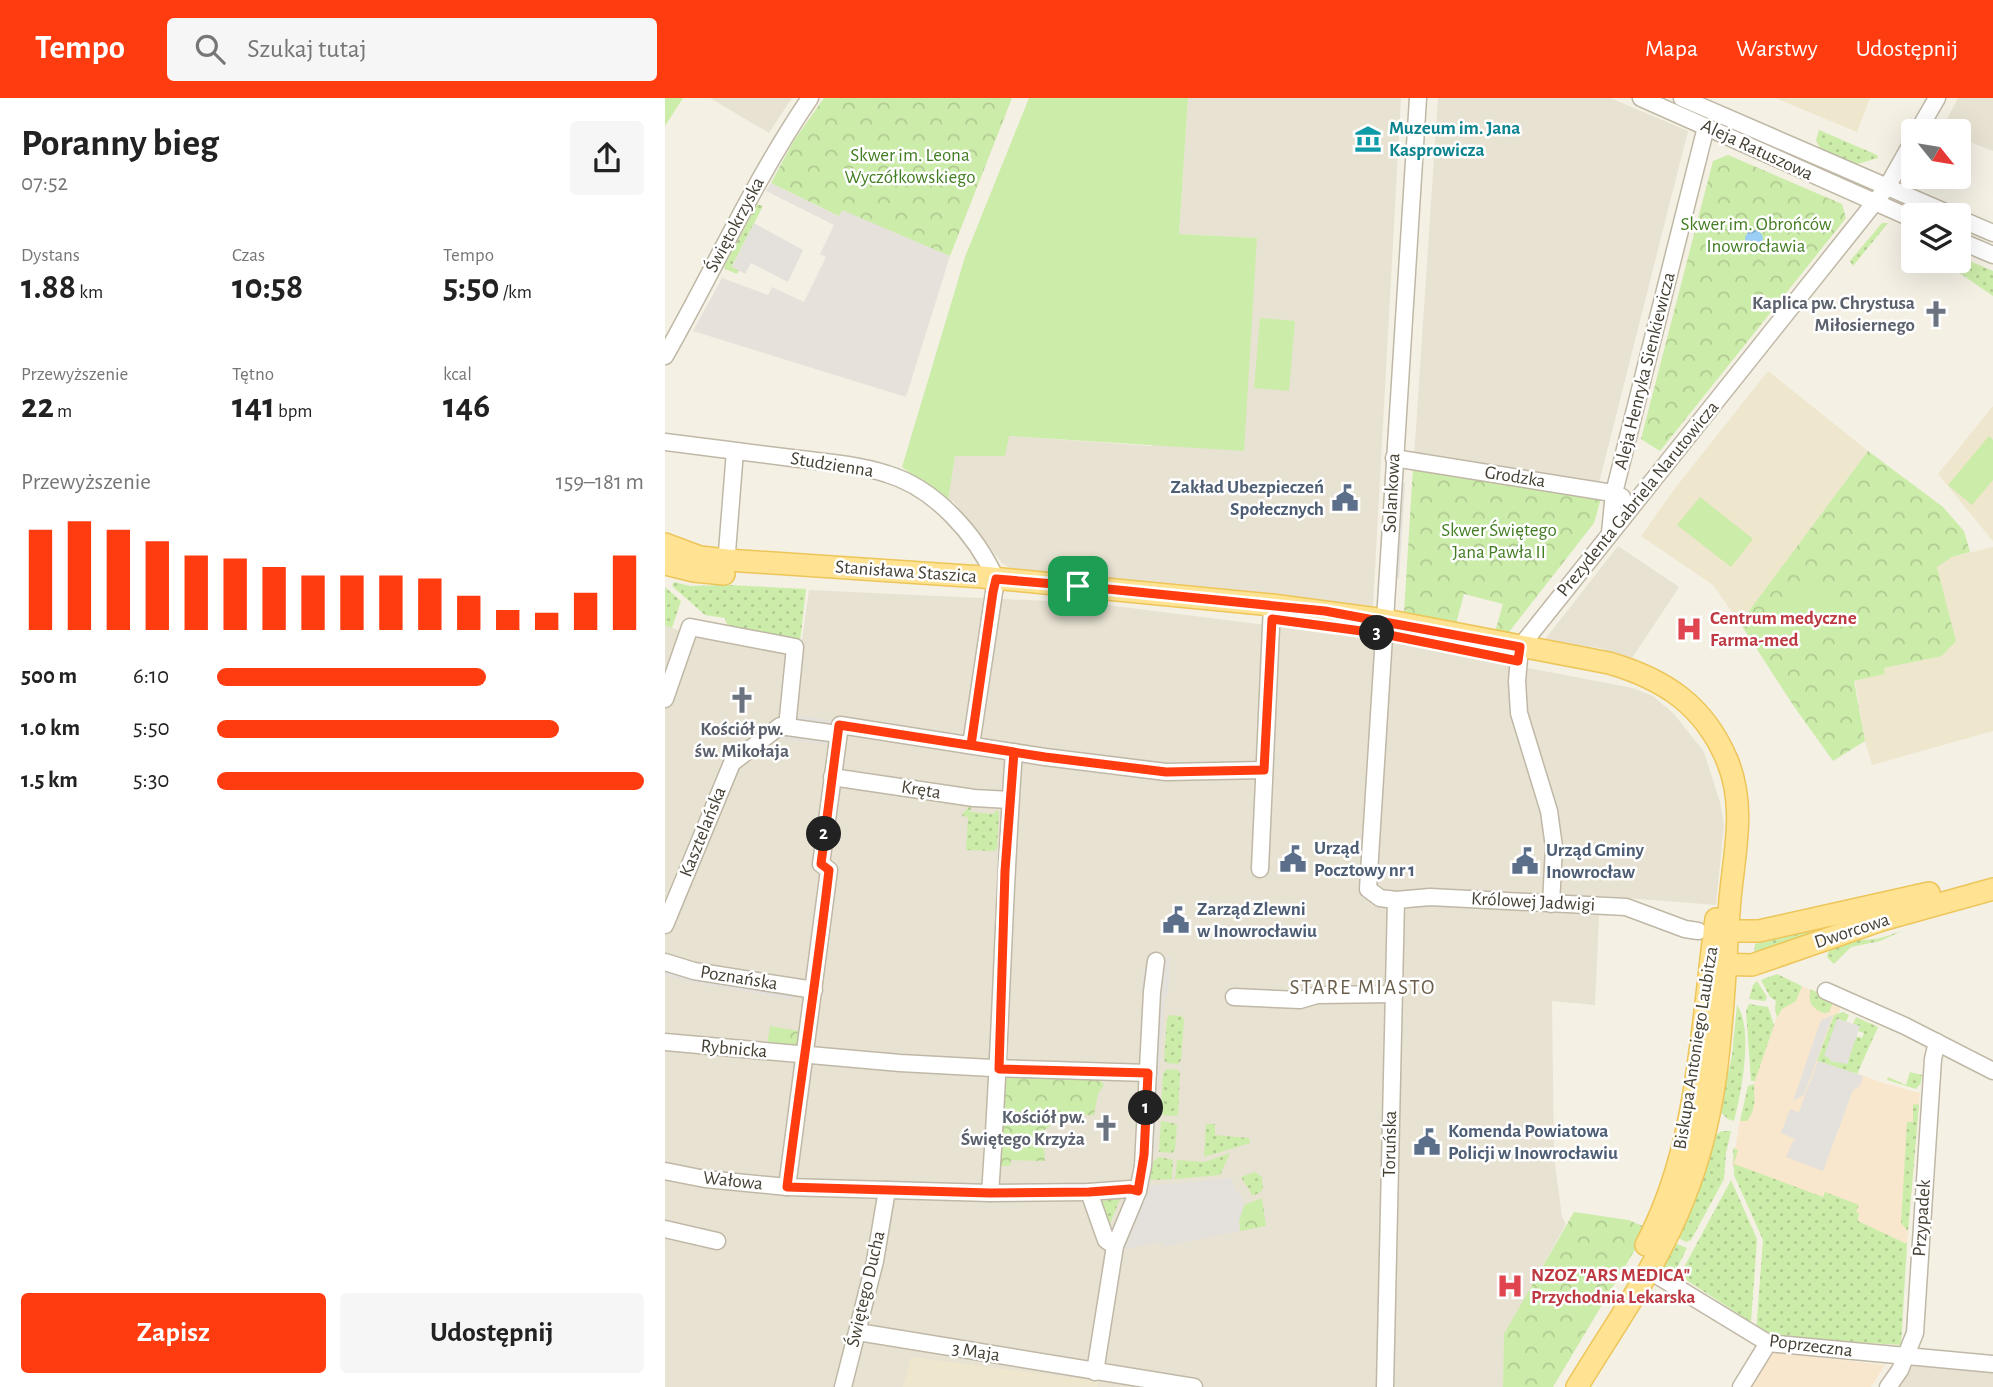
<!DOCTYPE html>
<html lang="pl">
<meta charset="utf-8">
<style>
body{margin:0;font-family:"Alegreya Sans",sans-serif;background:#f6f6f6;color:#222;height:100vh;display:flex;flex-direction:column;font-size:26px;white-space:nowrap}
*{box-sizing:border-box;margin:0}
p{font-size:23px;color:#767676}
.icon{flex:none;width:38px;height:38px;fill:none;stroke:currentColor;stroke-width:2;stroke-linecap:round;stroke-linejoin:round}
.map{position:relative;flex:1;overflow:hidden}
.drawer{display:flex;flex-direction:column;background:#fff;width:665px}
.drawer>*{flex:none}
.needle{width:46px;rotate:120deg}
.buttons{position:absolute;left:1236px;top:21px;display:grid;gap:14px}
.buttons a{display:grid;place-items:center;width:70px;height:70px;border-radius:7px;background:#fff;box-shadow:0 7px 28px #0002;font-size:35px}
.pin{position:absolute;display:grid;place-items:center;width:60px;height:60px;color:#fff;margin:-30px;border-radius:14px;box-shadow:0 4px 10px #0006}
.km{position:absolute;width:35px;height:35px;margin:-18px;border-radius:50%;background:#222;color:#fff;font-size:19px;line-height:35px;text-align:center}
.round{display:grid;place-items:center;flex:none;width:74px;height:74px;border-radius:7px;background:#f6f6f6}
.overview{display:flex;align-items:center;justify-content:space-between;height:119px;padding:0 21px}
h1{font-size:38px;font-weight:700;line-height:52px}
.stats{display:grid;grid-template-columns:repeat(3,1fr);gap:10px;height:119px;padding:7px 21px}
.stats div{display:grid;align-content:center}
.stats b{font-size:35px;font-weight:700}
.stats small{font-size:19px;font-weight:400}
.stats p{font-size:19px}
.chart{height:196px;padding:14px 21px}
.chart p{display:flex;justify-content:space-between}
.chart svg{width:100%;height:126px;margin-top:7px;stroke:#ff3b10;stroke-width:6}
.action{display:flex;gap:14px;margin-top:auto;padding:14px 21px}
.action a{flex:1;height:80px;border-radius:7px;background:#ff3b10;color:#fff;font-size:28px;font-weight:700;line-height:80px;text-align:center}
.action a+a{background:#f6f6f6;color:#222}
ul{padding:0 21px;list-style:none;font-size:23px}
li{display:grid;grid-template-columns:112px 84px 1fr;align-items:center;height:52px}
li i{height:18px;border-radius:9px;background:#ff3b10}
header{display:flex;align-items:center;gap:42px;box-sizing:border-box;height:98px;padding:0 35px;background:#ff3b10;color:#fff}
header strong{font-size:33px}
nav{display:flex;gap:38px;margin-inline-start:auto;font-size:24px}
.search{width:490px;height:63px;background:#f6f6f6;display:flex;align-items:center;gap:18px;box-sizing:border-box;padding:0 24px;border-radius:7px;color:#767676;font-size:26px}
main{display:flex;flex:1;min-height:0}
.map>svg:first-child{display:block}
.residential{fill:#e8e2d2}
.commercial{fill:#f8e7cd}
.industrial{fill:#e6e1da}
.education{fill:#eee6cd}
.grass{fill:url(#grass-dots)}
.park{fill:url(#park-crowns)}
.garden{fill:#cceca9}
.parking{fill:#e4e1dd}
.water{fill:url(#water-waves)}
.lines{fill:none;stroke-linecap:round;stroke-linejoin:round}
.minor-casing{stroke:#c0b8a6;stroke-width:19}
.major-casing{stroke:#edc559;stroke-width:24}
.minor{stroke:#fff;stroke-width:16}
.major{stroke:#ffe392;stroke-width:21}
.route-casing{stroke:#fff;stroke-width:14}
.route{stroke:#ff3b10;stroke-width:9}
.labels{text-anchor:middle;dominant-baseline:central;stroke-width:5;stroke-linejoin:round;paint-order:stroke}
.culture-label{font-size:19px;font-weight:bold;fill:#0d838f;stroke:#fff;text-anchor:start}
.street-label{font-size:19px;fill:#464034;stroke:#fff}
.park-label{font-size:19px;fill:#427d22;stroke:#fff}
.worship-label{font-size:19px;font-weight:bold;fill:#5b616d;stroke:#fff;text-anchor:end}
.service-label{font-size:19px;font-weight:bold;fill:#4e5e75;stroke:#fff;text-anchor:start}
.health-label{font-size:19px;font-weight:bold;fill:#be3a42;stroke:#fff;text-anchor:start}
.neighbourhood-label{font-size:21px;letter-spacing:2px;fill:#6a5e4a;stroke:#fff}
</style>
<header>
<strong>Tempo</strong>
<div class="search"><svg class="icon" aria-label="search" viewBox="0 0 24 24"><circle cx="10" cy="10" r="6"/><path d="M15 15l6 6"/></svg>Szukaj tutaj</div>
<nav><a>Mapa</a><a>Warstwy</a><a>Udostępnij</a></nav>
</header>
<main>
<section class="drawer">
<div class="overview"><div><h1>Poranny bieg</h1><p>07:52</p></div><a class="round"><svg class="icon" aria-label="share" viewBox="0 0 24 24"><path d="M12 15V3M7 8l5-5 5 5M5 13v7h14v-7"/></svg></a></div>
<div class="stats">
<div><p>Dystans</p><b>1.88<small> km</small></b></div>
<div><p>Czas</p><b>10:58</b></div>
<div><p>Tempo</p><b>5:50<small> /km</small></b></div>
</div>
<div class="stats">
<div><p>Przewyższenie</p><b>22<small> m</small></b></div>
<div><p>Tętno</p><b>141<small> bpm</small></b></div>
<div><p>kcal</p><b>146</b></div>
</div>
<div class="chart"><p><span>Przewyższenie</span>159–181 m</p>
<svg viewBox="0 0 160 44" preserveAspectRatio="none"><path d="M5 44V9M15 44V6M25 44V9M35 44V13M45 44V18M55 44V19M65 44V22M75 44V25M85 44V25M95 44V25M105 44V26M115 44V32M125 44V37M135 44V38M145 44V31M155 44V18"/></svg>
</div>
<ul>
<li><b>500 m</b>6:10<i style="width:63%"></i></li>
<li><b>1.0 km</b>5:50<i style="width:80%"></i></li>
<li><b>1.5 km</b>5:30<i style="width:100%"></i></li>
</ul>
<div class="action"><a>Zapisz</a><a>Udostępnij</a></div>
</section>
<div class="map">
<svg width="1328" height="1289" viewBox="0 0 1328 1289">
<defs>
<pattern id="grass-dots" width="8" height="8" patternUnits="userSpaceOnUse" patternTransform="scale(1.75)"><rect width="8" height="8" fill="#cceca9"/><path d="M2 2h.1M6 6h.1" fill="none" stroke="#b1cb92" stroke-width="1.8" stroke-linecap="round"/></pattern>
<pattern id="park-crowns" width="20" height="18" patternUnits="userSpaceOnUse" patternTransform="scale(1.75)"><rect width="20" height="18" fill="#cceca9"/><path d="M2 6a3 3 0 1 1 6 0M12 15a3 3 0 1 1 6 0" fill="none" stroke="#b1cb92"/></pattern>
<pattern id="water-waves" width="16" height="10" patternUnits="userSpaceOnUse" patternTransform="scale(1.75)"><rect width="16" height="10" fill="#9bcef6"/><path d="M0 5q4-4 8 0t8 0" fill="none" stroke="#80a9c8"/></pattern>
</defs>
<rect width="100%" height="100%" fill="#f4f0e4"/>
<g class="residential">
<polygon points="45,0 127,0 104,35"/>
<polygon points="523,0 736,0 708,508 356,477 337,465 288,403 283,403 290,358 339,358 343,338 486,348 592,140 514,136"/>
<polygon points="773,0 945,0 1023,33 934,385 749,359"/>
<polygon points="1293,0 1328,0 1328,53 1293,39 1293,33 1276,32"/>
<polygon points="953,448 1014,489 967,560 935,550 889,546 881,540"/>
<polygon points="144,492 426,505 706,540 968,590 988,598 1009,616 1039,654 1055,704 1059,727 1051,807 935,798 930,907 887,903 889,1059 897,1119 901,1126 840,1236 838,1289 0,1289 0,527 33,540 135,556"/>
<polygon points="1246,1264 1328,1274 1328,1289 1233,1289"/>
</g>
<g class="commercial">
<polygon points="1137,888 1177,907 1154,961 1218,985 1255,995 1242,1146 1067,1067 1075,1023 1113,916 1120,908 1131,903"/>
<polygon points="1106,1254 1220,1267 1206,1289 1084,1289"/>
</g>
<polygon class="industrial" points="106,85 173,118 177,111 285,158 241,299 28,233 57,180 103,197 107,189 139,204 161,159 155,156 169,127 101,93"/>
<g class="education">
<polygon points="1110,0 1205,0 1192,34"/>
<polygon points="1103,273 1203,353 1075,525 1048,487 976,438 1011,389"/>
<polygon points="1328,308 1328,443 1273,376"/>
<polygon points="1328,449 1328,633 1207,667 1200,643 1190,583 1219,576 1219,570 1277,558 1291,543 1272,469 1287,459"/>
<polygon points="246,1259 433,1283 432,1289 238,1289"/>
</g>
<g class="grass">
<polygon points="1154,32 1212,57 1213,60 1192,66 1190,68 1157,54 1151,42"/>
<polygon points="92,106 98,108 67,168 74,172 72,176 60,171 59,168"/>
<polygon points="1217,125 1223,125 1188,168 1185,163"/>
<polygon points="1293,158 1328,173 1328,198 1277,163 1293,163"/>
<polygon points="9,484 25,488 63,487 141,491 135,544 63,530 60,520 40,517 7,488"/>
<polygon points="0,489 16,503 7,530 0,527"/>
<polygon points="308,705 305,714 328,716 332,712 334,714 332,749 330,753 301,752 303,719 297,718 298,715"/>
<polygon points="1245,806 1089,858 1090,846 1150,832"/>
<path d="M1237 833 1215 843 1186 849 1169 866 1162 859C1165 839 1196 843 1210 841 1219 840 1229 835 1237 833Z"/>
<polygon points="1112,876 1137,888 1131,903 1117,911 1112,920 1110,910 1111,903 1105,899 1096,882"/>
<polygon points="1092,883 1102,899 1100,903 1084,901 1088,887"/>
<path d="M1146 891 1168 904 1164 914 1159 915C1147 911 1142 904 1146 891Z"/>
<polygon points="1084,906 1103,909 1109,927 1090,983 1086,983 1081,913"/>
<path d="M1072 907C1089 931 1076 996 1069 1023L1063 1021 1054 1013 1067 958Z"/>
<polygon points="1178,914 1184,917 1181,924 1173,921 1160,958 1182,966 1191,938 1197,940 1199,935 1193,933 1194,928 1188,926 1191,919 1213,929 1192,976 1152,963 1169,917"/>
<polygon points="505,917 517,918 519,922 516,962 513,966 502,965 499,962 502,921"/>
<polygon points="502,971 513,972 515,975 513,1016 511,1018 498,1017 496,1015 498,975"/>
<polygon points="1245,974 1257,977 1256,985 1251,991 1222,982 1223,979 1241,987"/>
<path d="M1089 986C1089 1000 1092 1010 1082 1023H1075L1083 988Z"/>
<polygon points="1248,1006 1254,1007 1243,1133 1236,1125 1242,1024 1248,1024"/>
<polygon points="496,1023 512,1026 510,1052 507,1055 494,1054"/>
<polygon points="541,1026 550,1026 550,1037 584,1040 585,1045 539,1059"/>
<polygon points="1057,1033 1066,1033 1061,1055 1059,1081 1026,1142 1021,1144 1010,1138 1049,1038"/>
<polygon points="1068,1050 1073,1052 1069,1066 1158,1099 1160,1094 1194,1107 1191,1114 1194,1115 1193,1123 1242,1146 1236,1247 1095,1238 1091,1235 1098,1142 1069,1077"/>
<polygon points="565,1055 555,1077 510,1081 512,1062 540,1064"/>
<polygon points="494,1059 508,1062 507,1081 485,1082 488,1064"/>
<path d="M590 1074 597 1079C597 1092 602 1091 588 1098L576 1079Z"/>
<polygon points="1066,1082 1092,1141 1086,1224 1018,1180 1016,1175"/>
<polygon points="455,1101 444,1128 435,1103"/>
<polygon points="1007,1144 1022,1150 1011,1172 1002,1178 995,1168"/>
</g>
<g class="park">
<polygon points="159,0 347,0 285,158 177,112 174,118 106,85 128,44"/>
<polygon points="1063,57 1177,106 1181,120 995,353 976,341 1048,63"/>
<polygon points="1203,353 1278,409 1299,433 1305,454 1287,459 1272,469 1291,543 1277,558 1219,570 1220,576 1189,583 1200,643 1168,663 1128,607 1075,525"/>
<polygon points="748,370 937,397 929,425 844,534 830,534 838,506 799,496 791,526 739,515"/>
<polygon points="105,928 134,933 131,952 102,948"/>
<polygon points="343,978 434,981 439,987 433,996 429,1017 398,1018 378,1033 380,1063 346,1062 345,1068 332,1068 337,982"/>
<polygon points="597,1100 601,1128 575,1133 574,1123 579,1107"/>
<polygon points="909,1114 963,1122 983,1130 888,1289 838,1289 839,1236"/>
</g>
<g class="garden">
<polygon points="0,0 18,0 0,28"/>
<polygon points="364,0 523,0 514,136 592,140 579,353 344,338 340,358 290,358 283,403 237,369 300,159"/>
<polygon points="595,220 630,223 624,293 589,290"/>
<polygon points="1324,338 1328,342 1328,382 1307,407 1283,387"/>
<polygon points="1035,399 1088,441 1066,469 1012,427"/>
<polygon points="1151,482 1176,508 1125,556 1101,530"/>
</g>
<g class="parking">
<polygon points="89,125 138,152 123,184 86,165 80,176 67,169"/>
<polygon points="733,380 740,386 734,481 728,475"/>
<polygon points="129,617 174,623 166,635 164,647 113,640 116,628"/>
<polygon points="484,859 505,859 503,897 500,897 489,1056 482,1056 489,896 476,895 478,875"/>
<polygon points="0,868 128,889 126,901 26,884 0,877"/>
<polygon points="1168,917 1139,997 1128,1003 1156,922"/>
<polygon points="1172,921 1195,928 1182,966 1165,963 1165,960 1159,958"/>
<polygon points="1153,963 1198,978 1195,988 1188,992 1158,1073 1121,1059 1128,1043 1132,1042 1116,1035 1125,1011 1133,1014 1132,1019"/>
<polygon points="567,1080 569,1091 576,1097 579,1107 574,1123 575,1133 497,1149 498,1144 459,1151 483,1088"/>
</g>
<circle class="water" cx="1089" cy="141" r="9"/>
<g class="lines">
<defs>
<g id="minor">
<polyline points="753,0 703,791 715,800 731,802 765,799 961,809 1020,831 1033,833"/>
<polyline points="976,0 1248,121"/>
<polyline points="1017,0 1287,117"/>
<polyline points="1253,33 1272,0"/>
<polyline points="1293,120 1328,135"/>
<polyline points="1293,142 1328,157"/>
<path d="M0 258C49 172 89 82 145 0"/>
<path d="M0 344C42 349 85 355 127 360 159 364 191 366 222 376 270 390 311 437 331 481L306 647"/>
<polyline points="729,360 941,394 957,399"/>
<polyline points="945,435 949,395 1041,29"/>
<polyline points="62,454 70,353"/>
<polyline points="0,601 25,529 130,549 122,629"/>
<polyline points="167,679 309,700 345,702"/>
<polyline points="595,771 607,507"/>
<polyline points="886,806 889,749 884,713 854,615 852,583 855,549 1222,89 1248,43"/>
<polyline points="0,827 67,665 115,628 173,636"/>
<polyline points="0,864 29,873 149,892"/>
<polyline points="1161,893 1240,928 1328,973"/>
<polyline points="569,899 635,902 652,897 729,896"/>
<polyline points="0,944 235,965 327,970 483,975"/>
<polyline points="0,1073 40,1081 122,1089 325,1095 424,1094 465,1091 473,1093"/>
<polyline points="122,1089 164,772 156,766 175,627 380,659 501,674 599,672"/>
<polyline points="424,1094 441,1142 450,1148"/>
<path d="M325 1095C336 948 338 801 349 654"/>
<polyline points="0,1131 52,1143"/>
<polyline points="983,1172 1103,1245 1328,1266"/>
<polyline points="193,1234 529,1289"/>
<polyline points="430,1274 450,1148 473,1093 478,1068 487,894 491,863"/>
<polyline points="178,1289 210,1163 222,1092"/>
<polyline points="720,1289 731,802"/>
<polyline points="1076,1289 1103,1245"/>
<polyline points="1223,1289 1235,1272 1250,1235 1268,961 1272,944"/>
</g>
<g id="major">
<path d="M0 446 35 459 62 462 317 479 607 507 720 522 944 565C999 581 1039 607 1062 662 1083 712 1067 762 1064 814 1057 912 1057 1006 1019 1100 993 1167 949 1228 912 1289"/>
<polyline points="0,466 29,473 59,476"/>
<polyline points="1049,833 1094,833 1264,795"/>
<polyline points="1047,866 1087,867 1217,822 1328,791"/>
<path d="M981 1147C1034 1047 1036 930 1051 821"/>
</g>
</defs>
<use href="#minor" class="minor-casing"/>
<use href="#major" class="major-casing"/>
<use href="#minor" class="minor"/>
<use href="#major" class="major"/>
</g>
<g class="lines">
<defs>
<path id="route" d="M413 488 331 481 328 494 306 647 349 654 340 773 334 971 483 975 479 1057 473 1093 465 1091 424 1094 325 1095 122 1089C135 983 152 878 164 772L156 766 174 627 380 659 501 674 599 672 607 521 719 536 853 563 855 549 660 513 413 488"/>
</defs>
<use href="#route" class="route-casing"/>
<use href="#route" class="route"/>
</g>
<defs>
<symbol id="museum-bare" viewBox="-9 -9 18 18"><path d="M0-6L6-3V-2H-6V-3ZM-5-1h2V3h-2ZM-1-1h2V3h-2ZM3-1h2V3H3ZM-6 4H6V6H-6Z" fill="#0f9aa8" stroke="#fff" stroke-width="2.5" paint-order="stroke"/></symbol>
<symbol id="church-bare" viewBox="-9 -9 18 18"><path d="M-1.2-6h2.4v3.5h3.3v2.4h-3.3V6h-2.4V-.1h-3.3v-2.4h3.3Z" fill="#6b7280" stroke="#fff" stroke-width="2.5" paint-order="stroke"/></symbol>
<symbol id="civic-bare" viewBox="-9 -9 18 18"><path d="M-.6-6.5H3V-4.5H.6V-3L4-1V1h2V6H-6V1h2V-1L-.6-3ZM-1.2 2.5V6h2.4V2.5Z" fill="#5c6f8a" stroke="#fff" stroke-width="2.5" paint-order="stroke"/></symbol>
<symbol id="hospital-bare" viewBox="-9 -9 18 18"><path d="M-5-5h3v3.5h4V-5h3V5h-3V1.5h-4V5h-3Z" fill="#e0444e" stroke="#fff" stroke-width="2.5" paint-order="stroke"/></symbol>
</defs>
<g fill-rule="evenodd">
<use href="#museum-bare" x="684" y="22" width="38" height="38"/>
<use href="#church-bare" x="1252" y="197" width="38" height="38"/>
<use href="#civic-bare" x="661" y="381" width="38" height="38"/>
<use href="#hospital-bare" x="1005" y="512" width="38" height="38"/>
<use href="#church-bare" x="58" y="583" width="38" height="38"/>
<use href="#civic-bare" x="609" y="742" width="38" height="38"/>
<use href="#civic-bare" x="841" y="744" width="38" height="38"/>
<use href="#civic-bare" x="492" y="803" width="38" height="38"/>
<use href="#church-bare" x="422" y="1011" width="38" height="38"/>
<use href="#civic-bare" x="743" y="1025" width="38" height="38"/>
<use href="#hospital-bare" x="826" y="1169" width="38" height="38"/>
</g>
<g class="labels">
<g class="culture-label">
<text x="724" y="30">Muzeum im. Jana<tspan x="724" dy="22">Kasprowicza</tspan></text>
</g>
<g class="street-label">
<text transform="translate(1092 52) rotate(25)">Aleja Ratuszowa</text>
<text transform="translate(70 127) rotate(-62)">Świętokrzyska</text>
<text transform="translate(980 273) rotate(-76)">Aleja Henryka Sienkiewicza</text>
<text transform="translate(167 367) rotate(9)">Studzienna</text>
<text transform="translate(850 379) rotate(9)">Grodzka</text>
<text transform="translate(727 395) rotate(-87)">Solankowa</text>
<text transform="translate(973 401) rotate(-51)">Prezydenta Gabriela Narutowicza</text>
<text transform="translate(241 474) rotate(4)">Stanisława Staszica</text>
<text transform="translate(256 692) rotate(9)">Kręta</text>
<text transform="translate(38 734) rotate(-68)">Kasztelańska</text>
<text transform="translate(868 804) rotate(3)">Królowej Jadwigi</text>
<text transform="translate(1187 833) rotate(-18)">Dworcowa</text>
<text transform="translate(74 880) rotate(9)">Poznańska</text>
<text transform="translate(1031 950) rotate(-81)">Biskupa Antoniego Laubitza</text>
<text transform="translate(69 951) rotate(5)">Rybnicka</text>
<text transform="translate(725 1046) rotate(-89)">Toruńska</text>
<text transform="translate(68 1083) rotate(6)">Wałowa</text>
<text transform="translate(1257 1120) rotate(-86)">Przypadek</text>
<text transform="translate(201 1191) rotate(-77)">Świętego Ducha</text>
<text transform="translate(1146 1248) rotate(7)">Poprzeczna</text>
<text transform="translate(311 1254) rotate(9)">3 Maja</text>
</g>
<g class="park-label">
<text x="245" y="57">Skwer im. Leona<tspan x="245" dy="22">Wyczółkowskiego</tspan></text>
<text x="1091" y="126">Skwer im. Obrońców<tspan x="1091" dy="22">Inowrocławia</tspan></text>
<text x="834" y="432">Skwer Świętego<tspan x="834" dy="22">Jana Pawła II</tspan></text>
</g>
<g class="worship-label">
<text x="1250" y="205">Kaplica pw. Chrystusa<tspan x="1250" dy="22">Miłosiernego</tspan></text>
<text x="77" y="631" text-anchor="middle">Kościół pw.<tspan x="77" dy="22">św. Mikołaja</tspan></text>
<text x="420" y="1019">Kościół pw.<tspan x="420" dy="22">Świętego Krzyża</tspan></text>
</g>
<g class="service-label">
<text x="659" y="389" text-anchor="end">Zakład Ubezpieczeń<tspan x="659" dy="22">Społecznych</tspan></text>
<text x="649" y="750">Urząd<tspan x="649" dy="22">Pocztowy nr 1</tspan></text>
<text x="881" y="752">Urząd Gminy<tspan x="881" dy="22">Inowrocław</tspan></text>
<text x="532" y="811">Zarząd Zlewni<tspan x="532" dy="22">w Inowrocławiu</tspan></text>
<text x="783" y="1033">Komenda Powiatowa<tspan x="783" dy="22">Policji w Inowrocławiu</tspan></text>
</g>
<g class="health-label">
<text x="1045" y="520">Centrum medyczne<tspan x="1045" dy="22">Farma-med</tspan></text>
<text x="866" y="1177">NZOZ "ARS MEDICA"<tspan x="866" dy="22">Przychodnia Lekarska</tspan></text>
</g>
<g class="neighbourhood-label">
<text x="698" y="889">STARE MIASTO</text>
</g>
</g>
</svg>
<div class="buttons">
<a><svg class="needle" viewBox="-14 -14 28 28"><path d="M0-13l5 13h-10z" fill="#e53935"/><path d="M0 13l5-13h-10z" fill="#767676"/></svg></a>
<a><svg class="icon" aria-label="layers" viewBox="0 0 24 24"><path d="M12 4l9 5-9 5-9-5zM3 14l9 5 9-5"/></svg></a>
</div>
<div class="pin" style="left:413px;top:488px;background:#1e9e55"><svg class="icon" aria-label="arrive" viewBox="0 0 24 24"><path d="M6 21V4h12l-3 4 3 4H6"/></svg></div>
<b class="km" style="left:481px;top:1010px">1</b>
<b class="km" style="left:159px;top:736px">2</b>
<b class="km" style="left:712px;top:535px">3</b>
</div>
</main>
